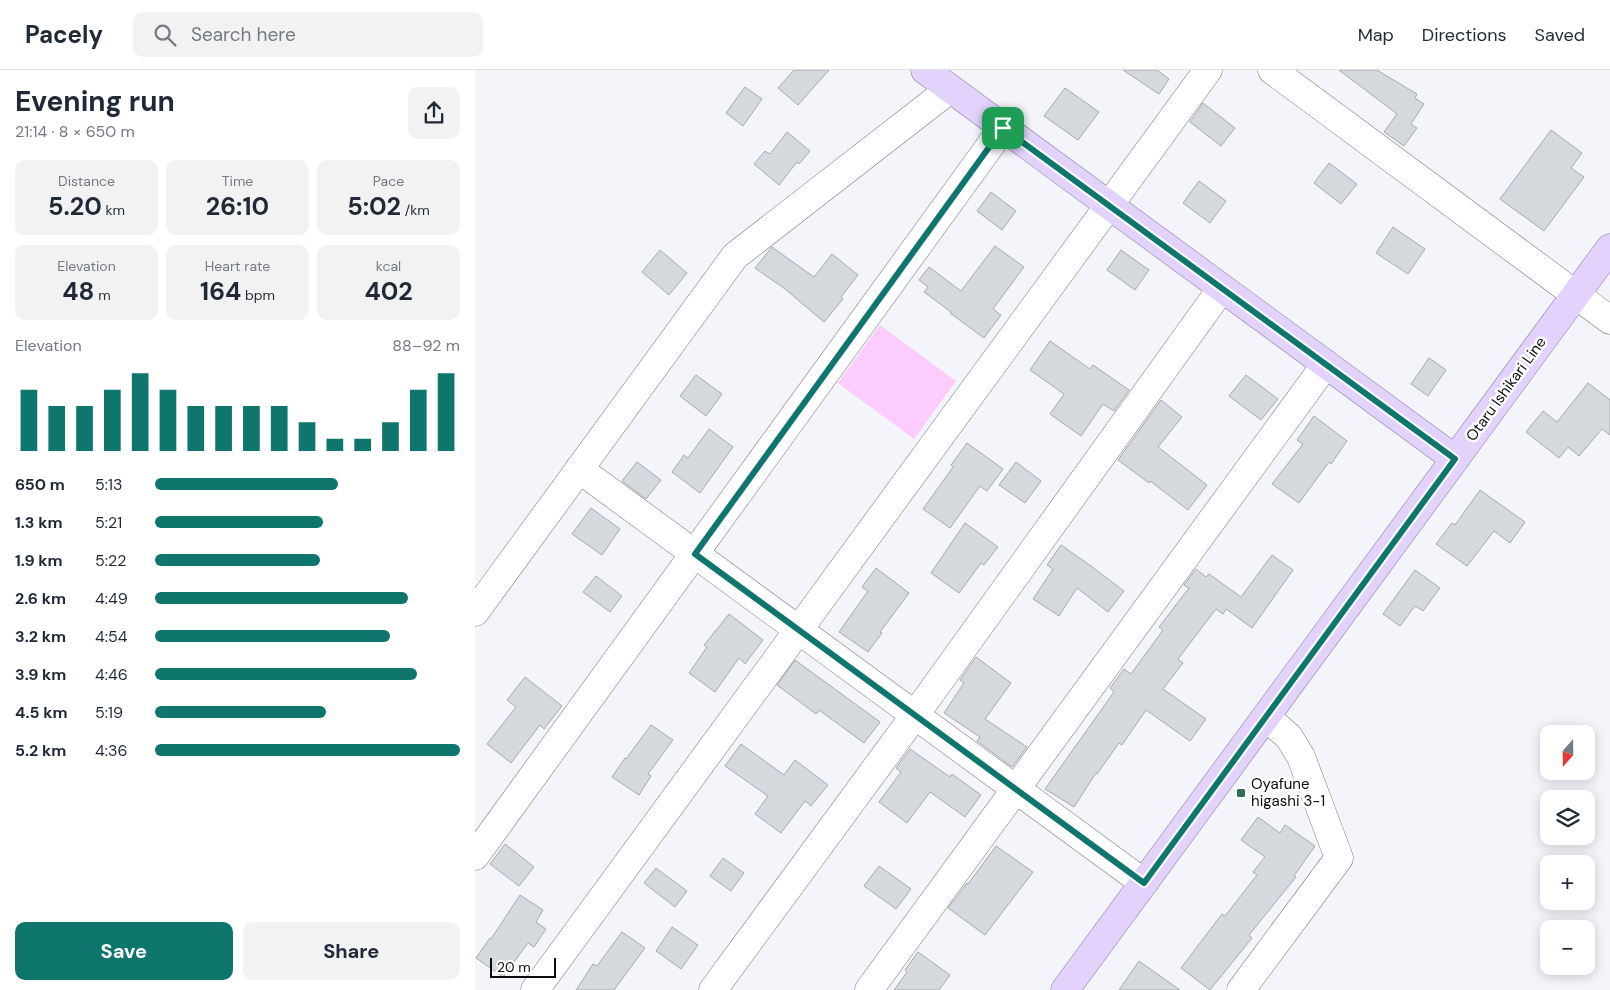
<!DOCTYPE html>
<meta charset="utf-8">
<style>
body{margin:0;font-family:"DM Sans",sans-serif;background:#f2f2f3;color:#1f2937;height:100vh;display:flex;flex-direction:column;font-size:19px;white-space:nowrap}
*{box-sizing:border-box;margin:0}
p{font-size:16px;color:#747a83}
.icon{flex:none;width:28px;height:28px;fill:none;stroke:currentColor;stroke-width:2;stroke-linecap:round;stroke-linejoin:round}
.map{position:relative;flex:1;overflow:hidden}
.side{display:flex;flex-direction:column;background:#fff;width:475px}
.side>*{flex:none}
.needle{width:32px;rotate:200deg}
.buttons{position:absolute;left:1065px;top:655px;display:grid;gap:10px}
.buttons a{display:grid;place-items:center;width:55px;height:55px;border-radius:10px;background:#fff;box-shadow:0 2px 12px #0003;font-size:25px}
.scale{position:absolute;left:15px;bottom:12px;width:66px;box-sizing:border-box;padding-left:5px;border:2px solid #0c0c0e;border-top:0;font-size:14px;line-height:18px;white-space:nowrap;color:#0c0c0e;-webkit-text-stroke:4px #fff;paint-order:stroke}
.pin{position:absolute;display:grid;place-items:center;width:42px;height:42px;color:#fff;margin:-21px;border-radius:10px;box-shadow:0 2px 8px #0006}
.round{display:grid;place-items:center;flex:none;width:52px;height:52px;border-radius:10px;background:#f2f2f3}
.overview{display:flex;align-items:center;justify-content:space-between;height:85px;padding:0 15px}
h1{font-size:28px;font-weight:700;line-height:38px}
.figures{display:grid;grid-template-columns:repeat(3,1fr);gap:8px;height:85px;padding:5px 15px}
.figures div{display:grid;align-content:center;border-radius:10px;background:#f2f2f3;text-align:center}
.figures b{font-size:25px;font-weight:700}
.figures small{font-size:14px;font-weight:400}
.figures p{font-size:14px}
.chart{height:140px;padding:10px 15px}
.chart p{display:flex;justify-content:space-between}
.chart svg{width:100%;height:90px;margin-top:5px;stroke:#0f766e;stroke-width:6}
.primary-button{display:flex;gap:10px;margin-top:auto;padding:10px 15px}
.primary-button a{flex:1;height:58px;border-radius:10px;background:#0f766e;color:#fff;font-size:20px;font-weight:700;line-height:58px;text-align:center}
.primary-button a+a{background:#f2f2f3;color:#1f2937}
ul{padding:0 15px;list-style:none;font-size:16px}
li{display:grid;grid-template-columns:80px 60px 1fr;align-items:center;height:38px}
li i{height:12px;border-radius:6px;background:#0f766e}
header{display:flex;align-items:center;gap:30px;box-sizing:border-box;height:70px;padding:0 25px;background:#fff;border-bottom:1px solid #e0e1e3}
header strong{font-size:24px}
nav{display:flex;gap:28px;margin-inline-start:auto;font-size:18px}
.search{width:350px;height:45px;background:#f2f2f3;display:flex;align-items:center;gap:12px;box-sizing:border-box;padding:0 18px;border-radius:10px;color:#747a83;font-size:19px}
main{display:flex;flex:1;min-height:0}
.map>svg:first-child{display:block}
.green{fill:#fcccfd}
.building{fill:#d5d9de;stroke:#a6aaaf}
.lines{fill:none;stroke-linecap:round;stroke-linejoin:round}
.minor-casing{stroke:#78787e;stroke-width:29}
.major-casing{stroke:#8b79a7;stroke-width:29}
.minor{stroke:#fff;stroke-width:28}
.major{stroke:#e3d2fc;stroke-width:28}
.route-casing{stroke:#fff;stroke-width:10}
.route{stroke:#0f766e;stroke-width:6}
.poi-dot{fill:#336d56;stroke:#fff;stroke-width:2}
.labels{text-anchor:middle;dominant-baseline:central;stroke-width:5;stroke-linejoin:round;paint-order:stroke}
.street-label{font-size:15px;fill:#0c0c0e;stroke:#fff}
.poi-label{font-size:15px;fill:#0c0c0e;stroke:#fff;text-anchor:start}
</style>
<header>
<strong>Pacely</strong>
<div class="search"><svg class="icon" aria-label="search" viewBox="0 0 24 24"><circle cx="10" cy="10" r="6"/><path d="M15 15l6 6"/></svg>Search here</div>
<nav><a>Map</a><a>Directions</a><a>Saved</a></nav>
</header>
<main>
<section class="side">
<div class="overview"><div><h1>Evening run</h1><p>21:14 · 8 × 650 m</p></div><a class="round"><svg class="icon" aria-label="share" viewBox="0 0 24 24"><path d="M12 15V3M7 8l5-5 5 5M5 13v7h14v-7"/></svg></a></div>
<div class="figures">
<div><p>Distance</p><b>5.20<small> km</small></b></div>
<div><p>Time</p><b>26:10</b></div>
<div><p>Pace</p><b>5:02<small> /km</small></b></div>
</div>
<div class="figures">
<div><p>Elevation</p><b>48<small> m</small></b></div>
<div><p>Heart rate</p><b>164<small> bpm</small></b></div>
<div><p>kcal</p><b>402</b></div>
</div>
<div class="chart"><p><span>Elevation</span>88–92 m</p>
<svg viewBox="0 0 160 44" preserveAspectRatio="none"><path d="M5 44V14M15 44V22M25 44V22M35 44V14M45 44V6M55 44V14M65 44V22M75 44V22M85 44V22M95 44V22M105 44V30M115 44V38M125 44V38M135 44V30M145 44V14M155 44V6"/></svg>
</div>
<ul>
<li><b>650 m</b>5:13<i style="width:60%"></i></li>
<li><b>1.3 km</b>5:21<i style="width:55%"></i></li>
<li><b>1.9 km</b>5:22<i style="width:54%"></i></li>
<li><b>2.6 km</b>4:49<i style="width:83%"></i></li>
<li><b>3.2 km</b>4:54<i style="width:77%"></i></li>
<li><b>3.9 km</b>4:46<i style="width:86%"></i></li>
<li><b>4.5 km</b>5:19<i style="width:56%"></i></li>
<li><b>5.2 km</b>4:36<i style="width:100%"></i></li>
</ul>
<div class="primary-button"><a>Save</a><a>Share</a></div>
</section>
<div class="map">
<svg width="1135" height="920" viewBox="0 0 1135 920">
<rect width="100%" height="100%" fill="#f4f5fb"/>
<polygon class="green" points="405,255 481,311 439,369 363,313"/>
<g class="building">
<polygon points="319,0 354,0 323,35 303,18"/>
<polygon points="648,0 682,0 694,9 684,24"/>
<polygon points="864,0 902,0 942,24 940,28 949,34 936,54 942,58 929,76 909,62 922,44"/>
<polygon points="270,17 287,29 268,56 251,43"/>
<polygon points="590,18 624,42 603,70 569,46"/>
<polygon points="728,33 760,58 746,76 715,52"/>
<polygon points="1076,60 1107,83 1096,98 1109,107 1069,161 1025,129"/>
<polygon points="312,62 335,81 324,94 322,92 304,115 279,94 290,81 295,84"/>
<polygon points="854,93 882,114 866,134 839,113"/>
<polygon points="724,111 751,131 735,153 708,133"/>
<polygon points="516,122 541,141 527,160 502,141"/>
<polygon points="918,157 950,179 933,204 901,183"/>
<polygon points="520,176 549,197 518,239 526,245 509,268 475,243 476,242 449,222 453,217 444,210 454,197 486,221"/>
<polygon points="297,177 339,207 357,184 383,205 366,227 368,229 349,252 310,219 280,198"/>
<polygon points="185,180 212,203 194,225 167,202"/>
<polygon points="646,180 674,200 660,220 632,200"/>
<polygon points="575,271 615,299 618,295 654,320 639,341 628,334 606,366 575,344 589,324 555,300"/>
<polygon points="954,288 971,300 953,326 936,314"/>
<polygon points="221,305 247,324 231,346 205,326"/>
<polygon points="771,305 803,329 786,350 754,326"/>
<polygon points="1113,313 1135,330 1135,365 1127,359 1104,386 1093,377 1084,388 1051,362 1068,341 1082,352"/>
<polygon points="686,330 707,347 683,377 732,415 713,440 675,411 674,413 643,390"/>
<polygon points="839,346 872,371 856,394 854,392 824,433 797,414 828,374 822,370"/>
<polygon points="234,359 258,377 225,423 197,402 209,385 213,388"/>
<polygon points="492,373 528,399 512,421 505,416 475,458 448,439 478,397 476,395"/>
<polygon points="162,392 186,410 171,429 147,411"/>
<polygon points="541,392 566,411 550,433 524,415"/>
<polygon points="1005,420 1050,452 1035,473 1019,461 992,496 961,474 977,453 980,455"/>
<polygon points="116,438 145,459 127,485 97,464"/>
<polygon points="490,453 523,477 509,495 506,493 484,523 456,503"/>
<polygon points="586,475 616,496 649,521 633,542 602,518 584,546 558,529 578,499 572,495"/>
<polygon points="797,485 818,500 777,558 751,539 748,544 741,539 703,589 708,593 688,619 731,649 715,671 671,640 647,675 644,673 622,704 621,703 599,737 570,719 639,622 635,618 649,599 656,604 688,560 684,557 714,518 709,515 721,499 731,507 734,504 766,527"/>
<polygon points="401,498 434,523 405,562 407,563 393,582 364,562 393,521 387,517"/>
<polygon points="940,500 965,518 948,541 940,536 925,556 908,544"/>
<polygon points="121,506 147,526 135,542 108,522"/>
<polygon points="254,544 288,570 270,594 264,588 240,622 214,603 232,577 229,575"/>
<polygon points="501,587 536,613 510,649 552,677 537,697 502,671 505,667 469,643 489,613 485,610"/>
<polygon points="320,590 405,652 389,673 344,640 341,644 302,615"/>
<polygon points="50,607 87,636 69,659 65,655 36,693 12,674 41,637 32,630"/>
<polygon points="176,655 198,670 173,704 176,706 164,725 137,707 150,688 151,689"/>
<polygon points="266,674 309,705 320,690 353,715 336,736 330,731 306,763 280,744 293,726 250,696"/>
<polygon points="435,679 475,707 477,704 506,725 490,747 455,722 432,753 404,732 426,702 421,698"/>
<polygon points="783,747 805,763 810,755 840,776 819,806 821,807 774,865 777,868 735,920 706,898 747,844 750,846 782,805 778,802 790,787 766,770"/>
<polygon points="30,774 59,797 44,816 15,794"/>
<polygon points="521,776 558,802 510,865 473,838 492,813 493,814"/>
<polygon points="248,788 269,803 256,821 235,806"/>
<polygon points="404,796 436,819 421,839 389,816"/>
<polygon points="181,798 212,821 200,837 169,813"/>
<polygon points="45,825 68,840 61,852 71,859 59,877 53,873 28,907 1,888 15,868 16,869"/>
<polygon points="197,857 223,875 206,899 181,881"/>
<polygon points="147,862 170,878 139,920 101,920 118,894 122,896"/>
<polygon points="443,882 475,905 464,920 419,920 432,902 430,900"/>
<polygon points="664,891 705,920 644,920"/>
</g>
<g class="lines">
<defs>
<g id="minor">
<polyline points="797,0 1135,250"/>
<polyline points="104,399 669,813"/>
<polyline points="0,542 260,186 475,19"/>
<polyline points="0,786 528,58"/>
<polyline points="60,920 733,0"/>
<polyline points="238,920 440,645 747,218"/>
<polyline points="394,920 851,294"/>
<polyline points="766,920 864,788 826,687 814,667 791,647"/>
</g>
<g id="major">
<polyline points="450,0 980,389"/>
<polyline points="590,920 1135,178"/>
</g>
</defs>
<use href="#minor" class="minor-casing"/>
<use href="#major" class="major-casing"/>
<use href="#minor" class="minor"/>
<use href="#major" class="major"/>
</g>
<g class="lines">
<defs>
<polygon id="route" points="528,58 980,389 669,813 220,484"/>
</defs>
<use href="#route" class="route-casing"/>
<use href="#route" class="route"/>
</g>
<rect class="poi-dot" x="761" y="718" width="10" height="10" rx="2.5"/>
<g class="labels">
<g class="street-label">
<text transform="translate(1031 319) rotate(-54)">Otaru Ishikari Line</text>
</g>
<g class="poi-label">
<text x="776" y="714">Oyafune<tspan x="776" dy="17">higashi 3-1</tspan></text>
</g>
</g>
</svg>
<div class="buttons">
<a><svg class="needle" viewBox="-14 -14 28 28"><path d="M0-13l5 13h-10z" fill="#e53935"/><path d="M0 13l5-13h-10z" fill="#747a83"/></svg></a>
<a><svg class="icon" aria-label="layers" viewBox="0 0 24 24"><path d="M12 4l9 5-9 5-9-5zM3 14l9 5 9-5"/></svg></a>
<a>+</a>
<a>−</a>
</div>
<div class="scale">20 m</div>
<div class="pin" style="left:528px;top:58px;background:#1e9e55"><svg class="icon" aria-label="arrive" viewBox="0 0 24 24"><path d="M6 21V4h12l-3 4 3 4H6"/></svg></div>
</div>
</main>
